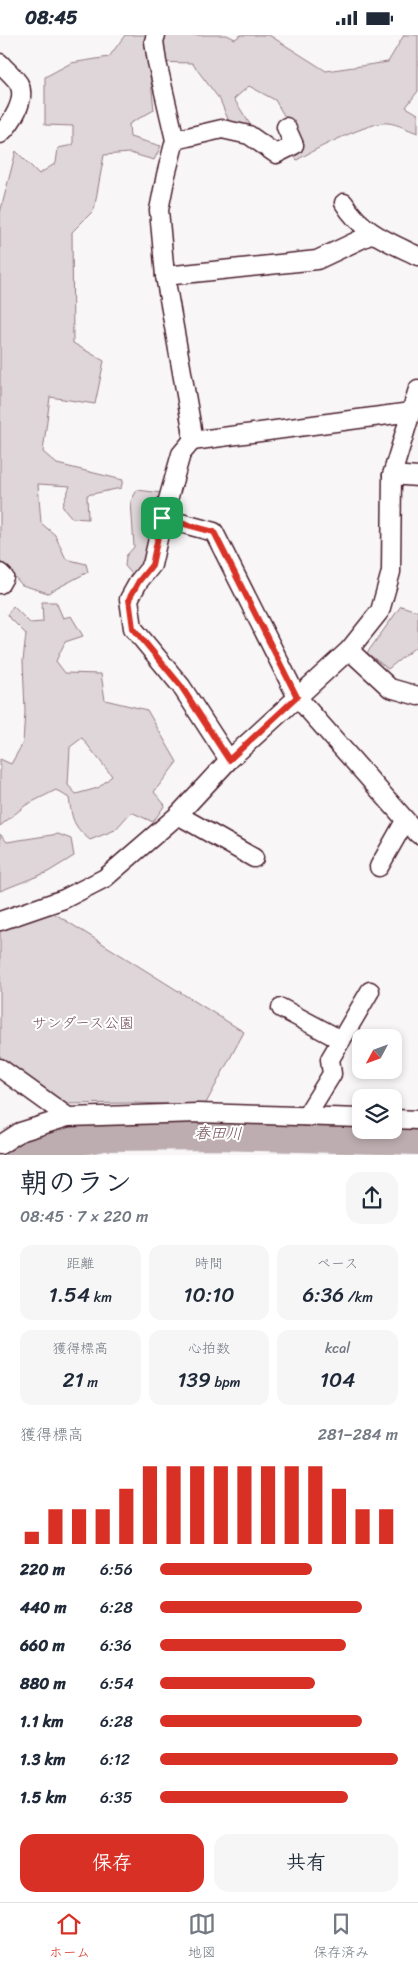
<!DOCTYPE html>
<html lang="ja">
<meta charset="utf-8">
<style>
body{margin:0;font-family:Sriracha,"Klee One",sans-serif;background:#f6f6f7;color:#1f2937;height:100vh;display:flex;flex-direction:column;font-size:19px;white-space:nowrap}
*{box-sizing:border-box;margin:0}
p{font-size:16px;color:#747a83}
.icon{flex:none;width:28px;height:28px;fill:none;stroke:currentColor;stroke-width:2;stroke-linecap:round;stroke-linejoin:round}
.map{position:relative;height:1120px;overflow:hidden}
.details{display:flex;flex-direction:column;background:#fff;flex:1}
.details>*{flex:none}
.needle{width:32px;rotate:229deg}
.buttons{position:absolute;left:352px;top:994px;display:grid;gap:10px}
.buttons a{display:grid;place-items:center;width:50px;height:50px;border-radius:10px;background:#fff;box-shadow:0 2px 8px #0003;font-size:25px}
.pin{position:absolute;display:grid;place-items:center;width:42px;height:42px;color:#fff;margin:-21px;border-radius:10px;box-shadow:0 2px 8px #0006}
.round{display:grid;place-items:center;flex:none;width:52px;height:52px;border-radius:15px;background:#f6f6f7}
.head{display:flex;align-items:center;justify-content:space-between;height:85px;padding:0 20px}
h1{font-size:28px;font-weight:600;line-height:38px}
.figures{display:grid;grid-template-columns:repeat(3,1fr);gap:8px;height:85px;padding:5px 20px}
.figures div{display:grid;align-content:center;border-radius:12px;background:#f6f6f7;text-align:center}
.figures b{font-size:21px;font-weight:600}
.figures small{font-size:14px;font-weight:400}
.figures p{font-size:14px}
.chart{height:140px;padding:10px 20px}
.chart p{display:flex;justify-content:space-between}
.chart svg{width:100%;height:90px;margin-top:5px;stroke:#d93025;stroke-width:6}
.button{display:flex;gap:10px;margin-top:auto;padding:10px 20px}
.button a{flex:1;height:58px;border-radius:15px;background:#d93025;color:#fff;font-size:20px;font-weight:600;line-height:58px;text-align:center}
.button a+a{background:#f6f6f7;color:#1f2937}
ul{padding:0 20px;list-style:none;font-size:16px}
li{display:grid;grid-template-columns:80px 60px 1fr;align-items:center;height:38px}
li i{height:12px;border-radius:6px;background:#d93025}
.status{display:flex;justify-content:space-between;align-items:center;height:35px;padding:0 25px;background:#fff;direction:ltr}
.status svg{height:14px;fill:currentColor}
.tab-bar{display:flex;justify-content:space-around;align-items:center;height:70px;border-top:1px solid #e0e1e3;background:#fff;font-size:14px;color:#747a83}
.tab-bar a{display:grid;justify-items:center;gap:2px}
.tab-bar .active{color:#d93025}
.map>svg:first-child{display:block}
.green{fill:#ded6d9;stroke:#947a82;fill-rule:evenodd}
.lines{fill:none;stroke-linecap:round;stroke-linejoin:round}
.river{stroke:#bdadb0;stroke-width:34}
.minor-casing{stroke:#4a1f2b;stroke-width:21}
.minor{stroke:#fff;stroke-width:18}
.route-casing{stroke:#fff;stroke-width:10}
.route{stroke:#d93025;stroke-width:6}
.labels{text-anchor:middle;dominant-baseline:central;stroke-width:4;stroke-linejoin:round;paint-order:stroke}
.park-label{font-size:15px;fill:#6f4d56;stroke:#fff}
.water-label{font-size:16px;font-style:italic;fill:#72515a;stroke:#fff}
</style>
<div class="status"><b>08:45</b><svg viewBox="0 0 49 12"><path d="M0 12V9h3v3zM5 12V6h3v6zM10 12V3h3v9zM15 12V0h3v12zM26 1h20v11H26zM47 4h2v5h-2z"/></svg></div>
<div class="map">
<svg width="418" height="1120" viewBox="0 0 418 1120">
<rect width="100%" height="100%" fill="#f8f6f7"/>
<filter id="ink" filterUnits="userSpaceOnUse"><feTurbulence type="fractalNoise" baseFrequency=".02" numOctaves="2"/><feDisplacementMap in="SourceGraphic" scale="10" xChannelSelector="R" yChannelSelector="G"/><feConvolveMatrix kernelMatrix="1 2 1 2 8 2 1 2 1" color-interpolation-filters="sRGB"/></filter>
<g filter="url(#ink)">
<g class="green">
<path d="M125 0H227L235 4 241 0H269L326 36 388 27 404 0H418V56L406 72 418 79V98C408 95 398 89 388 88 373 85 311 116 297 125L292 119 300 108 275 65 249 51 234 64 253 94 230 89 220 65 192 28 149 27 154 75 129 89 130 102 161 111 154 125 130 118 104 120 94 175 72 197 73 308 104 326 95 369 50 362 43 417 57 429 123 445 121 453 87 460 88 484 72 483 62 471 70 451 38 449 41 488 55 500 66 524 86 529 88 537 48 558 22 550 0 526V178L16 116 39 139 56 128 58 113 73 110V91L45 90V42L71 28 109 22Z"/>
<polygon points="137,455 162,458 147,526 132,539 125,531 126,521 134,512 131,466"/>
<path d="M42 567H56L63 583 71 581 83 601 65 607 56 626 65 638 101 639 105 665 147 675 177 727 154 757 165 770 153 787 131 777 115 795 90 805C73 791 72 784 69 763L56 755 26 770 0 791V724L11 729 23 708 25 677 23 626 26 599 7 580 13 571 30 588 43 587ZM82 703 112 741 98 753 76 759 68 750 70 712Z"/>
<polygon points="401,571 417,576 418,578 418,610 388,634 367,618"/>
<polygon points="0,799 7,807 58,799 71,804 74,821 48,837 0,856"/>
<polygon points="52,877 244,997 205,1070 131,1068 63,1069 0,1023 0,896"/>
</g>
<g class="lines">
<polyline class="river" points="22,1120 35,1112 103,1099 215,1098 418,1103"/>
<defs>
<g id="minor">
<polyline points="156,0 154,6 157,27 175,105 166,140 159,175 165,241 192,394 192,406 181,419 162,486 152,530 139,546 129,564 133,593 181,651 229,725"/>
<path d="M0 28C6 35 15 42 19 49 27 65 11 89 0 99"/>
<polyline points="175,105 222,94 249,100 276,119 294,110 286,92"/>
<path d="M344 168C361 197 389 207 418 221"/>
<polyline points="165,241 317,225 372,199"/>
<polyline points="192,406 411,377"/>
<polyline points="392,440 418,442"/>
<polyline points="162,483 214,497 297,662 418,799"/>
<polyline points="0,538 4,542 0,549"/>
<polyline points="349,615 390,653 418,661"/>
<polyline points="178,780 254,823"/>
<polyline points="379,832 405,786"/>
<polyline points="0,886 64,864 105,843 178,780 229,725 349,615 380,576 391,537 392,440 418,354"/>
<polyline points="281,973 341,1005"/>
<polyline points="0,1033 68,1082"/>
<polyline points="306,1081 332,1039 330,1024 370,956"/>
<polyline points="394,1084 418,1085"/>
<polyline points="0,1110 20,1097 68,1082 198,1078 361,1083"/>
</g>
</defs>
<use href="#minor" class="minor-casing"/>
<use href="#minor" class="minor"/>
</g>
</g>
<g class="lines" filter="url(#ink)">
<defs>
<polygon id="route" points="162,483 214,497 297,662 229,725 181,651 133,593 129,564 139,546 152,530"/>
</defs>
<use href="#route" class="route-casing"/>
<use href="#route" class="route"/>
</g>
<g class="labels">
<g class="park-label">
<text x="83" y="988">サンダース公園</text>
</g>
<g class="water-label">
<text transform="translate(218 1098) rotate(1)">春田川</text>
</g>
</g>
</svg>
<div class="buttons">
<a><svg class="needle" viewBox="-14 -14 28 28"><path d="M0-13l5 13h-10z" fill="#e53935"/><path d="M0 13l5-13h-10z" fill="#747a83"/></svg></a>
<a><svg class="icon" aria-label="layers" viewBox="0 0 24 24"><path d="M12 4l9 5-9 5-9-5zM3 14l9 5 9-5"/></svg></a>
</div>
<div class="pin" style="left:162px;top:483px;background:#1e9e55"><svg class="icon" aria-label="arrive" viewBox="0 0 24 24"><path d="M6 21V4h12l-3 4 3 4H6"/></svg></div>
</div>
<section class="details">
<div class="head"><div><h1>朝のラン</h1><p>08:45 · 7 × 220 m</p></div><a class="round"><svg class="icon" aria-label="share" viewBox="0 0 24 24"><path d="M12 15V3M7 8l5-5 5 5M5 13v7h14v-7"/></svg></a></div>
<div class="figures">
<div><p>距離</p><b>1.54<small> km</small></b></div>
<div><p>時間</p><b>10:10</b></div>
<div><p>ペース</p><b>6:36<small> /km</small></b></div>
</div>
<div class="figures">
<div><p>獲得標高</p><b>21<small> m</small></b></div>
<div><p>心拍数</p><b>139<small> bpm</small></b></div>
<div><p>kcal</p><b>104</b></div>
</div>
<div class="chart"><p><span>獲得標高</span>281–284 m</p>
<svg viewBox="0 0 160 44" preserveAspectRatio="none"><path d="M5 44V38M15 44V27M25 44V27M35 44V27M45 44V17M55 44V6M65 44V6M75 44V6M85 44V6M95 44V6M105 44V6M115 44V6M125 44V6M135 44V17M145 44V27M155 44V27"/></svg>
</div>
<ul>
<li><b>220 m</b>6:56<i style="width:64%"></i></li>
<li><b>440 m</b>6:28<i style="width:85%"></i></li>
<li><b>660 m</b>6:36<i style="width:78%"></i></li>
<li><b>880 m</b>6:54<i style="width:65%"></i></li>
<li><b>1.1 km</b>6:28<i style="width:85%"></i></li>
<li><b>1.3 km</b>6:12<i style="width:100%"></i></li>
<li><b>1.5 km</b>6:35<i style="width:79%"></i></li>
</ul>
<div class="button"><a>保存</a><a>共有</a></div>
</section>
<nav class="tab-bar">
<a class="active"><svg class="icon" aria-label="home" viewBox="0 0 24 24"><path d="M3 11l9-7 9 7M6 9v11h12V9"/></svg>ホーム</a>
<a><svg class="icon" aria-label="map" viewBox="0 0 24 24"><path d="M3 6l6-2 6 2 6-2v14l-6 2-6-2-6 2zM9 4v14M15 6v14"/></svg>地図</a>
<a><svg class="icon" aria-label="saved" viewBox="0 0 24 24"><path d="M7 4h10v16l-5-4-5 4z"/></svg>保存済み</a>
</nav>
